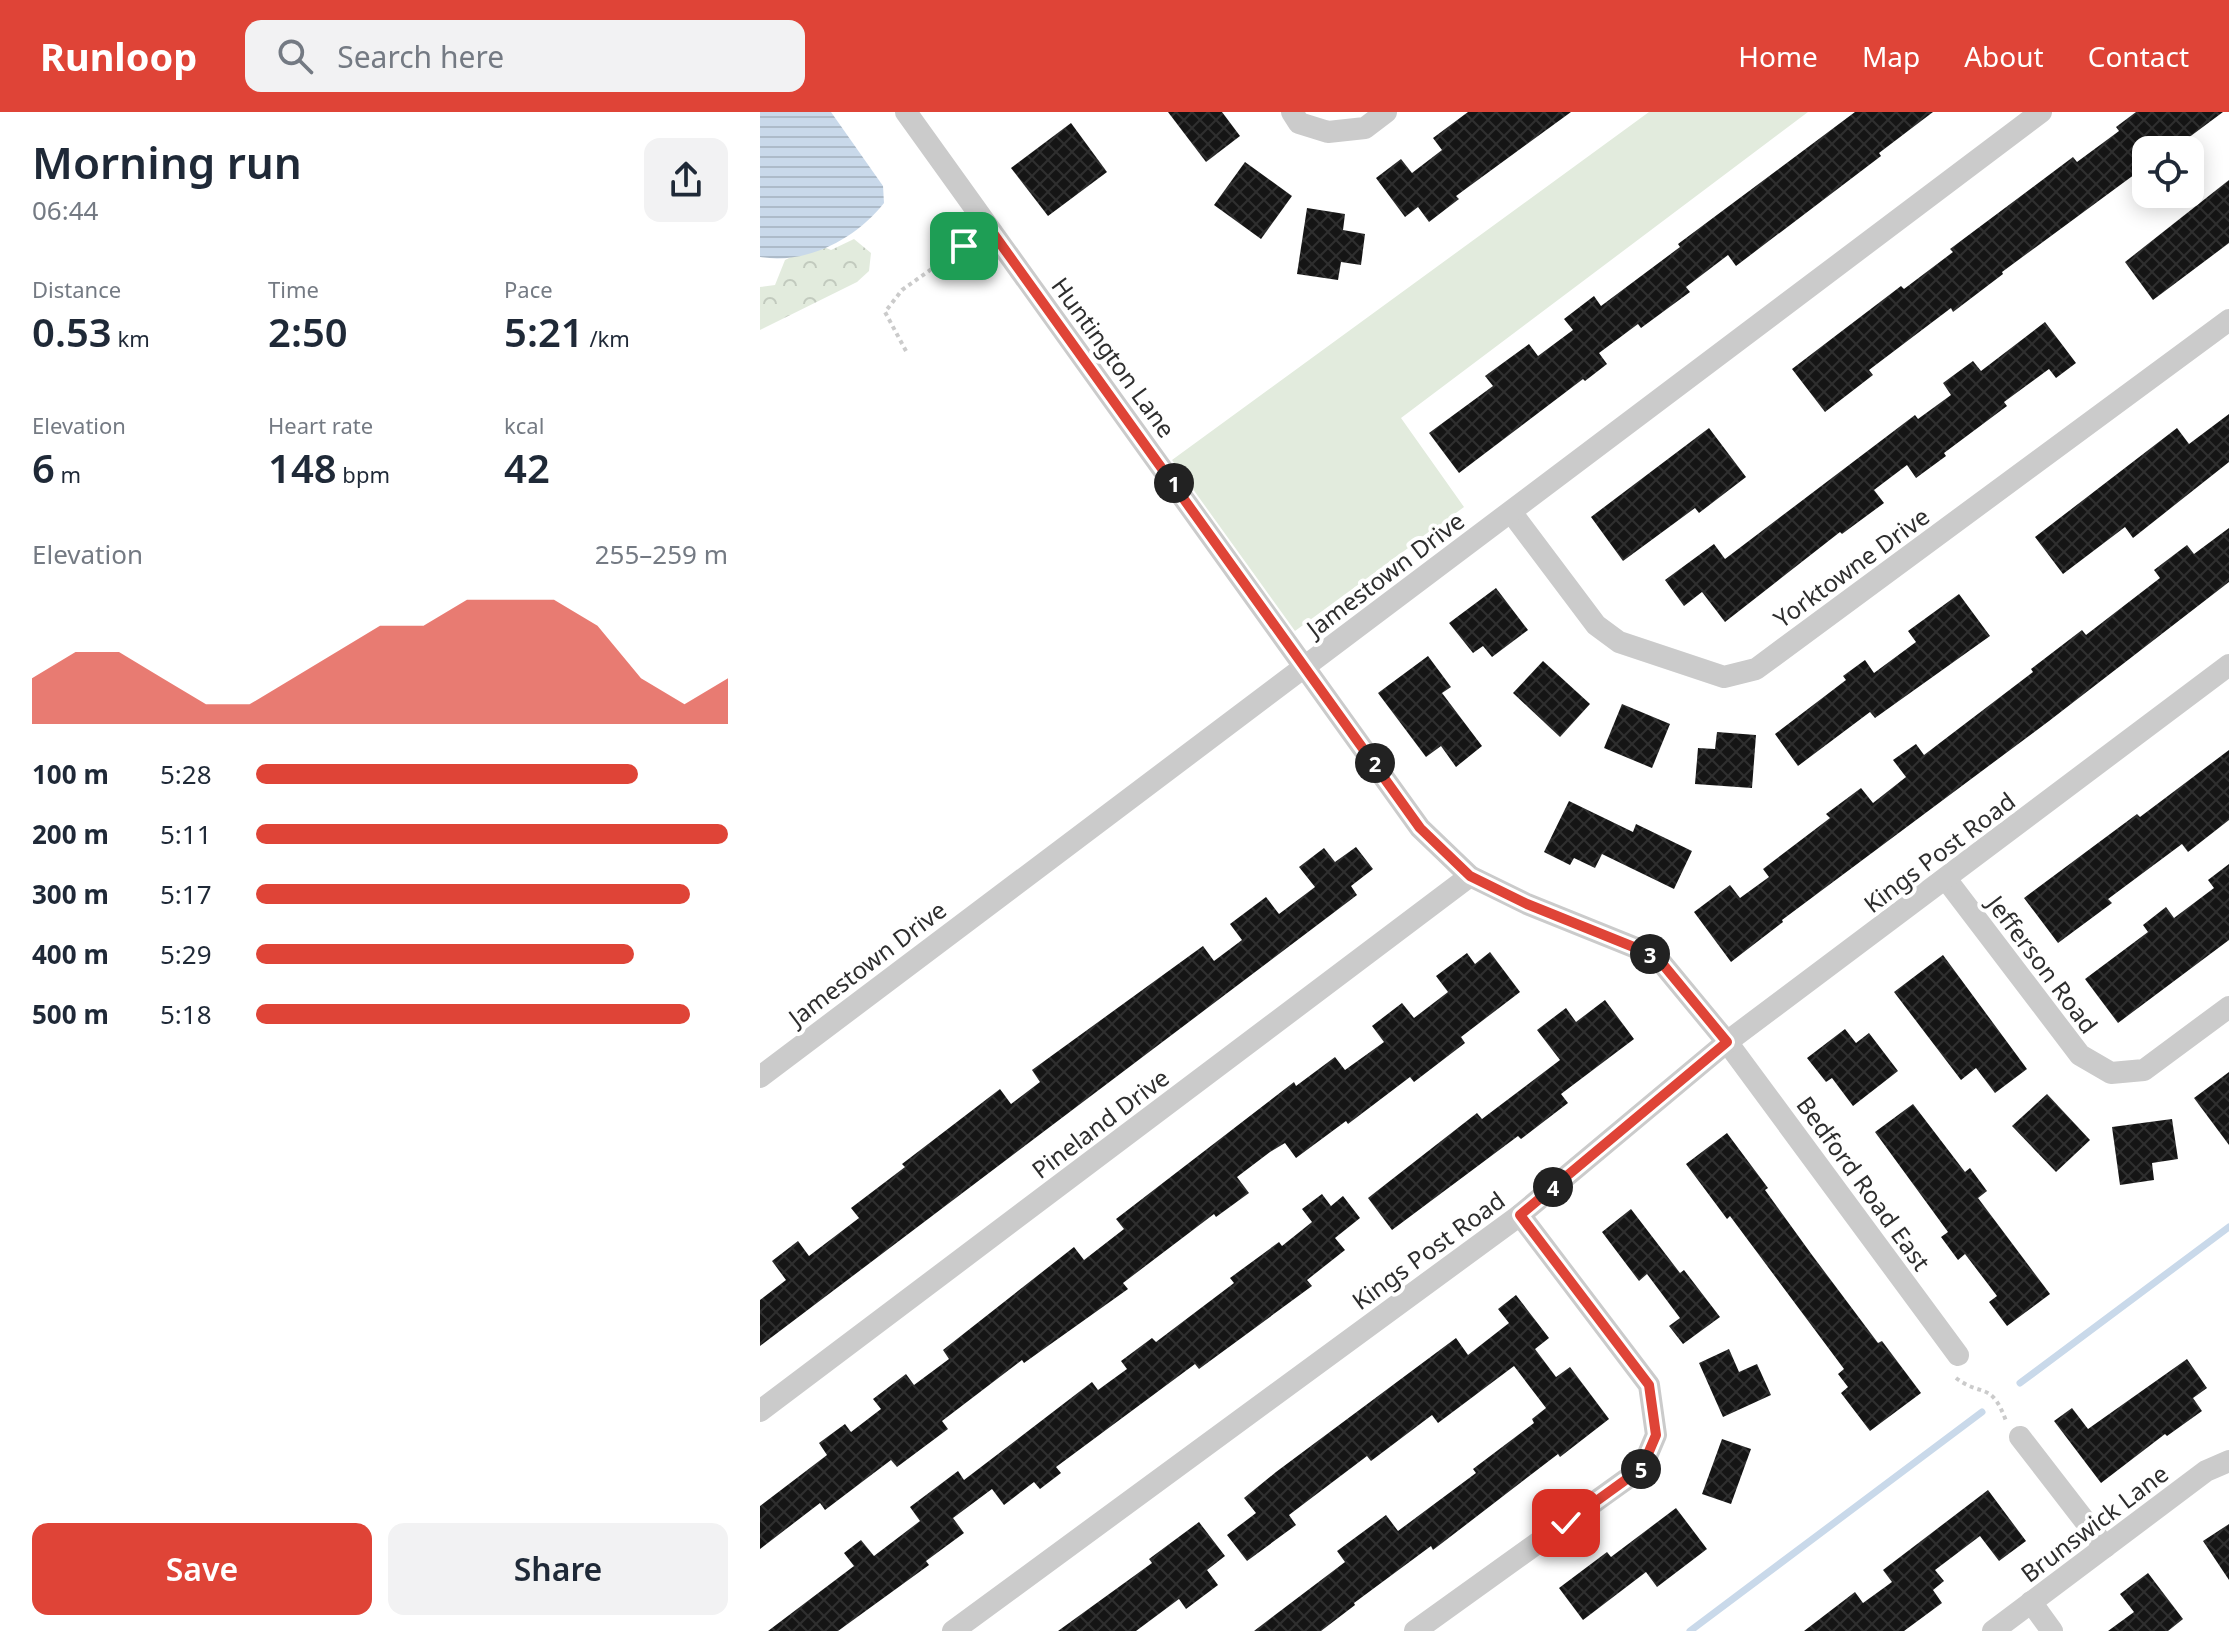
<!DOCTYPE html>
<meta charset="utf-8">
<style>
body{margin:0;font-family:"Noto Sans",sans-serif;background:#f2f2f3;color:#1f2937;height:100vh;display:flex;flex-direction:column;font-size:30px;white-space:nowrap}
*{box-sizing:border-box;margin:0}
p{font-size:26px;color:#747a83}
.icon{flex:none;width:44px;height:44px;fill:none;stroke:currentColor;stroke-width:2;stroke-linecap:round;stroke-linejoin:round}
.map{position:relative;flex:1;overflow:hidden}
.details{display:flex;flex-direction:column;background:#fff;width:760px}
.details>*{flex:none}
.fabs{position:absolute;left:1372px;top:24px;display:grid;gap:16px}
.fabs a{display:grid;place-items:center;width:72px;height:72px;border-radius:16px;background:#fff;box-shadow:0 4px 20px #0003;font-size:40px}
.pin{position:absolute;display:grid;place-items:center;width:68px;height:68px;color:#fff;margin:-34px;border-radius:16px;box-shadow:0 4px 12px #0006}
.km{position:absolute;width:40px;height:40px;margin:-20px;border-radius:50%;background:#222;color:#fff;font-size:22px;line-height:40px;text-align:center}
.round{display:grid;place-items:center;flex:none;width:84px;height:84px;border-radius:16px;background:#f2f2f3}
.head{display:flex;align-items:center;justify-content:space-between;height:136px;padding:0 32px}
h1{font-size:44px;font-weight:600;line-height:60px}
.metrics{display:grid;grid-template-columns:repeat(3,1fr);gap:12px;height:136px;padding:8px 32px}
.metrics div{display:grid;align-content:center}
.metrics b{font-size:40px;font-weight:600}
.metrics small{font-size:22px;font-weight:400}
.metrics p{font-size:22px}
.chart{height:224px;padding:16px 32px}
.chart p{display:flex;justify-content:space-between}
.chart svg{width:100%;height:144px;margin-top:8px;fill:#df4437;opacity:.7}
.cta{display:flex;gap:16px;margin-top:auto;padding:16px 32px}
.cta a{flex:1;height:92px;border-radius:16px;background:#df4437;color:#fff;font-size:32px;font-weight:600;line-height:92px;text-align:center}
.cta a+a{background:#f2f2f3;color:#1f2937}
ul{padding:0 32px;list-style:none;font-size:26px}
li{display:grid;grid-template-columns:128px 96px 1fr;align-items:center;height:60px}
li i{height:20px;border-radius:10px;background:#df4437}
header{display:flex;align-items:center;gap:48px;box-sizing:border-box;height:112px;padding:0 40px;background:#df4437;color:#fff}
header strong{font-size:38px}
nav{display:flex;gap:44px;margin-inline-start:auto;font-size:28px}
.search{width:560px;height:72px;background:#f2f2f3;display:flex;align-items:center;gap:20px;box-sizing:border-box;padding:0 28px;border-radius:16px;color:#747a83;font-size:30px}
main{display:flex;flex:1;min-height:0}
.map>svg:first-child{display:block}
.green{fill:#e2ebdd}
.forest{fill:url(#forest-crowns)}
.water{fill:url(#water-rules)}
.lines{fill:none;stroke-linecap:round;stroke-linejoin:round}
.stream{stroke:#c9d9ea;stroke-width:7}
.building{fill:url(#building-cross-hatch)}
.path{stroke:#cbcbcb;stroke-width:4;stroke-dasharray:4 4;stroke-linecap:butt}
.minor{stroke:#cbcbcb;stroke-width:22}
.route-casing{stroke:#fff;stroke-width:16}
.route{stroke:#df4437;stroke-width:10}
.labels{text-anchor:middle;dominant-baseline:central;stroke-width:8;stroke-linejoin:round;paint-order:stroke}
.street-label{font-size:24px;fill:#2e2e2e;stroke:#fff}
</style>
<header>
<strong>Runloop</strong>
<div class="search"><svg class="icon" aria-label="search" viewBox="0 0 24 24"><circle cx="10" cy="10" r="6"/><path d="M15 15l6 6"/></svg>Search here</div>
<nav><a>Home</a><a>Map</a><a>About</a><a>Contact</a></nav>
</header>
<main>
<section class="details">
<div class="head"><div><h1>Morning run</h1><p>06:44</p></div><a class="round"><svg class="icon" aria-label="share" viewBox="0 0 24 24"><path d="M12 15V3M7 8l5-5 5 5M5 13v7h14v-7"/></svg></a></div>
<div class="metrics">
<div><p>Distance</p><b>0.53<small> km</small></b></div>
<div><p>Time</p><b>2:50</b></div>
<div><p>Pace</p><b>5:21<small> /km</small></b></div>
</div>
<div class="metrics">
<div><p>Elevation</p><b>6<small> m</small></b></div>
<div><p>Heart rate</p><b>148<small> bpm</small></b></div>
<div><p>kcal</p><b>42</b></div>
</div>
<div class="chart"><p><span>Elevation</span>255–259 m</p>
<svg viewBox="0 0 160 44" preserveAspectRatio="none"><path d="M0 44V30L10 22L20 22L30 30L40 38L50 38L60 30L70 22L80 14L90 14L100 6L110 6L120 6L130 14L140 30L150 38L160 30V44z"/></svg>
</div>
<ul>
<li><b>100 m</b>5:28<i style="width:81%"></i></li>
<li><b>200 m</b>5:11<i style="width:100%"></i></li>
<li><b>300 m</b>5:17<i style="width:92%"></i></li>
<li><b>400 m</b>5:29<i style="width:80%"></i></li>
<li><b>500 m</b>5:18<i style="width:92%"></i></li>
</ul>
<div class="cta"><a>Save</a><a>Share</a></div>
</section>
<div class="map">
<svg width="1469" height="1519" viewBox="0 0 1469 1519">
<defs>
<pattern id="forest-crowns" width="20" height="18" patternUnits="userSpaceOnUse" patternTransform="scale(2)"><rect width="20" height="18" fill="#e2ebdd"/><path d="M2 6a3 3 0 1 1 6 0M12 15a3 3 0 1 1 6 0" fill="none" stroke="#c2cabe"/></pattern>
<pattern id="water-rules" width="6" height="5" patternUnits="userSpaceOnUse" patternTransform="scale(2)"><rect width="6" height="5" fill="#c9d9ea"/><path d="M0 2.5h6" fill="none" stroke="#adbbc9"/></pattern>
<pattern id="building-cross-hatch" width="8" height="8" patternUnits="userSpaceOnUse" patternTransform="scale(2)"><rect width="8" height="8" fill="#151515"/><path d="M0 0l8 8M0 8l8-8" fill="none" stroke="#2f2f2f"/></pattern>
</defs>
<rect width="100%" height="100%" fill="#fff"/>
<polygon class="green" points="889,0 1048,0 641,306 704,395 535,519 412,348"/>
<polygon class="forest" points="94,127 111,141 109,159 97,170 0,218 0,175 15,173 25,148 57,132 71,138"/>
<path class="water" d="M0 0H71L123 74 124 91C96 127 46 153 0 145Z"/>
<g class="lines">
<g class="stream">
<polyline points="1260,1271 1469,1115"/>
<polyline points="930,1519 1222,1300"/>
</g>
</g>
<g class="building">
<polygon points="408,0 462,0 480,24 446,50"/>
<polygon points="708,0 811,0 696,84 699,87 669,110 658,95 645,105 616,66 641,47 652,61 682,38 673,26"/>
<polygon points="1095,0 1173,0 1119,41 1121,44 976,154 968,143 926,175 930,180 881,216 878,212 839,241 847,252 825,269 823,267 699,361 669,321 733,274 725,264 769,232 778,244 813,218 804,207 834,184 841,194 920,135 918,132"/>
<polygon points="1376,0 1463,0 1412,38 1386,38 1386,54 1242,160 1243,162 1193,200 1191,196 1109,258 1113,263 1065,300 1032,257 1141,174 1144,177 1193,140 1190,137 1313,45 1317,50 1359,19 1356,15"/>
<polygon points="311,11 347,60 288,104 251,56"/>
<polygon points="485,50 532,84 501,127 454,93"/>
<polygon points="1469,68 1469,131 1393,188 1365,150"/>
<polygon points="547,96 585,102 583,118 605,122 601,153 581,150 578,168 537,162"/>
<polygon points="1285,210 1316,251 1296,266 1289,257 1244,290 1247,294 1184,341 1186,344 1156,366 1147,353 1114,378 1124,391 1082,422 1080,420 965,510 942,480 924,494 905,468 954,432 965,447 1155,303 1158,307 1191,283 1183,271 1213,249 1221,259"/>
<polygon points="1469,302 1469,350 1373,426 1365,415 1303,462 1275,425 1417,316 1429,332"/>
<polygon points="949,316 986,365 939,401 935,396 863,449 831,405"/>
<polygon points="1469,416 1469,470 1289,609 1022,808 1023,810 971,850 934,800 970,773 980,786 1009,765 1003,757 1070,706 1066,702 1101,676 1113,691 1146,665 1133,648 1156,632 1164,643 1273,560 1271,557 1322,518 1326,523 1400,466 1394,458 1427,433 1434,442"/>
<polygon points="736,476 768,518 732,545 723,534 713,541 689,511"/>
<polygon points="1199,482 1230,524 1115,606 1110,600 1038,654 1015,622 1086,568 1083,564 1105,548 1114,561 1156,530 1148,519"/>
<polygon points="668,544 691,575 682,581 722,634 696,655 681,634 666,645 618,581"/>
<polygon points="783,549 830,592 800,625 753,581"/>
<polygon points="862,592 910,612 892,656 844,636"/>
<polygon points="957,620 996,623 992,676 935,672 938,636 955,637"/>
<polygon points="1469,638 1469,708 1428,740 1422,732 1348,787 1352,791 1298,831 1264,786 1377,702 1380,705"/>
<polygon points="809,689 873,720 876,712 932,739 914,777 842,742 835,756 814,746 810,753 784,740"/>
<polygon points="596,735 613,757 591,774 597,783 0,1234 0,1188 26,1168 12,1149 38,1129 49,1144 99,1106 91,1096 145,1055 142,1052 240,977 251,992 280,970 272,958 443,834 454,849 482,828 470,812 506,785 519,802 555,775 539,755 564,736 575,750"/>
<polygon points="1469,752 1469,828 1358,911 1325,867 1388,820 1383,813 1406,795 1414,806 1454,776 1448,768"/>
<polygon points="730,840 760,880 701,925 705,931 654,970 650,965 588,1012 586,1009 536,1046 525,1031 510,1040 477,1065 489,1081 456,1105 454,1102 363,1171 368,1177 264,1251 262,1248 182,1309 188,1317 137,1355 131,1348 65,1398 60,1391 0,1437 0,1394 67,1343 59,1331 85,1312 91,1320 121,1297 113,1287 146,1262 154,1273 189,1247 183,1238 314,1135 324,1148 364,1117 356,1107 534,970 536,974 575,945 585,958 624,930 612,914 642,891 654,906 688,880 676,864 707,841 715,852"/>
<polygon points="1183,843 1267,957 1235,981 1216,956 1201,968 1134,880"/>
<polygon points="845,888 874,927 801,982 808,991 761,1027 758,1024 632,1118 608,1086 717,1001 722,1007 800,948 777,918 806,896 816,910"/>
<polygon points="1085,917 1096,931 1109,921 1138,959 1093,994 1072,966 1066,970 1047,946"/>
<polygon points="1469,960 1469,1033 1434,986"/>
<polygon points="1287,982 1330,1028 1296,1060 1252,1014"/>
<polygon points="1153,992 1205,1060 1210,1056 1227,1079 1218,1086 1290,1182 1247,1214 1229,1190 1237,1184 1205,1142 1198,1148 1181,1125 1188,1120 1115,1020"/>
<polygon points="1412,1007 1418,1047 1392,1051 1394,1068 1360,1073 1352,1015"/>
<polygon points="967,1021 1008,1076 1005,1078 1052,1143 1118,1231 1122,1229 1161,1281 1110,1319 1081,1281 1088,1275 1078,1262 1084,1257 970,1104 967,1107 926,1052"/>
<polygon points="562,1082 571,1094 583,1084 600,1106 575,1126 585,1138 547,1168 552,1174 439,1257 435,1252 296,1355 301,1361 280,1377 274,1370 244,1393 232,1377 193,1406 204,1421 166,1449 169,1453 78,1519 8,1519 94,1454 84,1441 101,1428 114,1444 160,1409 150,1395 198,1359 204,1368 332,1270 338,1278 367,1257 361,1249 392,1226 396,1230 474,1171 470,1166 519,1130 522,1134 552,1110 542,1097"/>
<polygon points="871,1097 920,1161 924,1158 960,1205 923,1232 909,1214 920,1206 887,1162 879,1169 842,1120"/>
<polygon points="756,1183 789,1226 775,1237 796,1265 810,1255 849,1307 800,1345 798,1342 673,1438 671,1434 594,1491 595,1493 561,1519 494,1519 585,1450 577,1439 626,1403 638,1419 716,1361 713,1357 774,1311 772,1307 786,1296 754,1254 678,1311 672,1303 611,1349 607,1344 529,1403 536,1413 487,1449 467,1423 496,1401 484,1386 516,1360 696,1226 708,1243 749,1211 738,1197"/>
<polygon points="969,1237 979,1260 997,1252 1011,1283 963,1305 939,1251"/>
<polygon points="1427,1247 1447,1276 1433,1286 1442,1299 1407,1324 1405,1322 1341,1371 1294,1309 1312,1296 1328,1317"/>
<polygon points="962,1327 991,1337 971,1392 942,1382"/>
<polygon points="1228,1378 1266,1429 1239,1449 1220,1424 1175,1458 1184,1469 1173,1478 1182,1491 1144,1519 1044,1519 1095,1480 1103,1491 1132,1470 1123,1458"/>
<polygon points="916,1396 947,1437 897,1475 886,1460 823,1508 799,1476 847,1440 851,1445"/>
<polygon points="439,1410 465,1444 447,1458 458,1473 426,1497 419,1487 376,1519 298,1519 392,1451 389,1447"/>
<polygon points="1469,1412 1469,1468 1443,1429"/>
<polygon points="1388,1461 1423,1507 1408,1519 1348,1519 1374,1500 1360,1482"/>
</g>
<g class="lines">
<g class="path">
<polyline points="146,239 125,200 142,178 211,129"/>
<path d="M1196 1266C1222 1286 1231 1268 1246 1309"/>
</g>
<g class="minor">
<polyline points="146,0 660,716 710,764 767,792 896,844 967,930 1198,1243"/>
<polyline points="532,0 539,11 568,20 605,16 626,0"/>
<polyline points="751,400 836,513 859,530 964,565 996,557 1469,208"/>
<polyline points="1186,767 1320,943 1351,961 1384,958 1469,895"/>
<polyline points="0,965 1281,0"/>
<polyline points="0,1299 710,764"/>
<polyline points="1260,1325 1345,1435"/>
<polyline points="1271,1490 1292,1519"/>
<polyline points="193,1519 760,1103 967,930 1469,553"/>
<polyline points="655,1519 882,1356 896,1323 889,1273 760,1103"/>
<polyline points="1233,1519 1446,1359 1469,1349"/>
</g>
</g>
<g class="lines">
<defs>
<polyline id="route" points="204,134 230,117 660,716 710,764 767,792 896,844 967,930 760,1103 889,1273 896,1323 882,1356 806,1411"/>
</defs>
<use href="#route" class="route-casing"/>
<use href="#route" class="route"/>
</g>
<g class="labels">
<g class="street-label">
<text transform="translate(354 245) rotate(54)">Huntington Lane</text>
<text transform="translate(1091 455) rotate(-36)">Yorktowne Drive</text>
<text transform="translate(625 462) rotate(-37)">Jamestown Drive</text>
<text transform="translate(1179 740) rotate(-37)">Kings Post Road</text>
<text transform="translate(107 851) rotate(-37)">Jamestown Drive</text>
<text transform="translate(1283 852) rotate(53)">Jefferson Road</text>
<text transform="translate(340 1011) rotate(-37)">Pineland Drive</text>
<text transform="translate(1104 1071) rotate(54)">Bedford Road East</text>
<text transform="translate(668 1138) rotate(-36)">Kings Post Road</text>
<text transform="translate(1334 1411) rotate(-37)">Brunswick Lane</text>
</g>
</g>
</svg>
<div class="fabs">
<a><svg class="icon" aria-label="locate" viewBox="0 0 24 24"><circle cx="12" cy="12" r="6"/><path d="M12 2v4M12 18v4M2 12h4M18 12h4"/></svg></a>
</div>
<div class="pin" style="left:204px;top:134px;background:#1e9e55"><svg class="icon" aria-label="arrive" viewBox="0 0 24 24"><path d="M6 21V4h12l-3 4 3 4H6"/></svg></div>
<div class="pin" style="left:806px;top:1411px;background:#d93025"><svg class="icon" aria-label="check" viewBox="0 0 24 24"><path d="M5 12l5 5 9-10"/></svg></div>
<b class="km" style="left:414px;top:371px">1</b>
<b class="km" style="left:615px;top:651px">2</b>
<b class="km" style="left:890px;top:842px">3</b>
<b class="km" style="left:793px;top:1075px">4</b>
<b class="km" style="left:881px;top:1357px">5</b>
</div>
</main>
